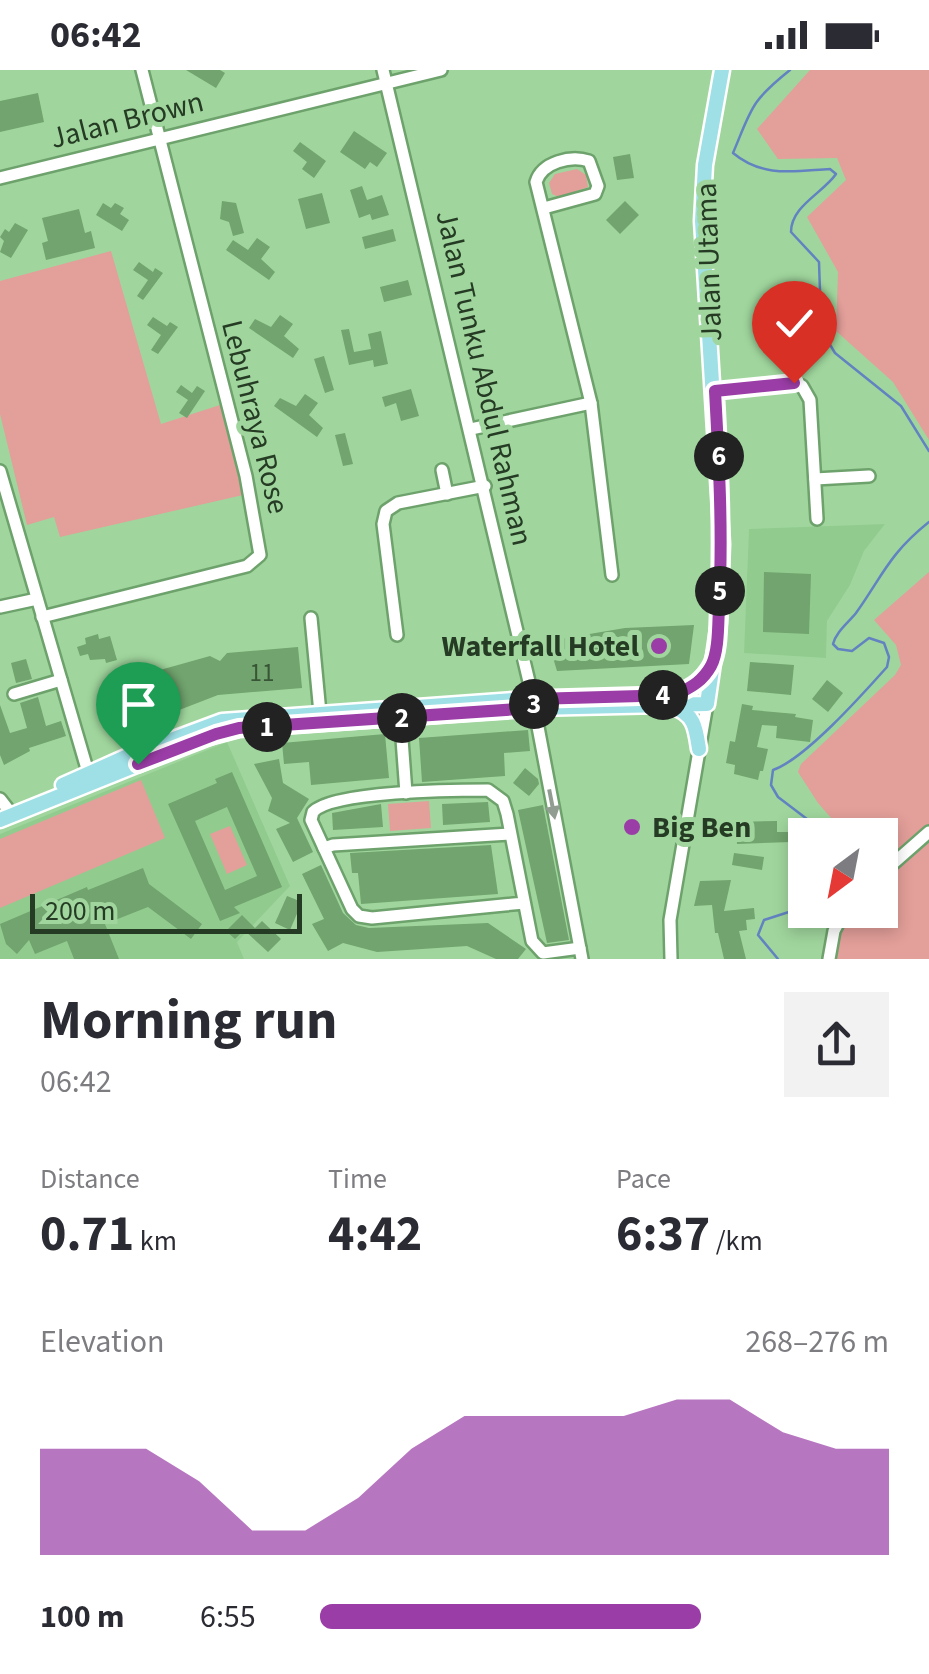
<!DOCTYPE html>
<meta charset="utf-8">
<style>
body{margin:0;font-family:"Source Sans 3",sans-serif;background:#f2f2f3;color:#2b2b33;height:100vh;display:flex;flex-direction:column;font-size:38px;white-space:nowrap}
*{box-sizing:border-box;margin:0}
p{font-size:32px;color:#7c7c81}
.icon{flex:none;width:55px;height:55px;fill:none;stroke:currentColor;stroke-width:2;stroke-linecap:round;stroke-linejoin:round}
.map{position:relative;height:889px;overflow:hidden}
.panel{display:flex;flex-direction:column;background:#fff;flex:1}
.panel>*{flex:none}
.needle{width:65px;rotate:212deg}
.controls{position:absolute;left:788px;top:748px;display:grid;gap:20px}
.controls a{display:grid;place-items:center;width:110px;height:110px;border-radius:0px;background:#fff;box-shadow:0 5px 15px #0003;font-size:50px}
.scale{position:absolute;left:30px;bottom:25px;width:272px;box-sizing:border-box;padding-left:10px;border:5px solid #253b24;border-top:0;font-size:28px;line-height:35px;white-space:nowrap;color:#253b24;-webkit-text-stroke:8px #a0d69d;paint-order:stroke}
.pin{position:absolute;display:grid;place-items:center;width:85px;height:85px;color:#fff;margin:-102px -42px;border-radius:50% 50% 50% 0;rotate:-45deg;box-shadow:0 0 10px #0007}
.pin .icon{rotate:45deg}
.km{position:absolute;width:50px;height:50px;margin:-25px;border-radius:50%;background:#222;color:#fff;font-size:28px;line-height:50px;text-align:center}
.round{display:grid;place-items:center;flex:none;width:105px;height:105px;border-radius:0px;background:#f2f2f3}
.head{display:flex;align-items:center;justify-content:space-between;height:170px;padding:0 40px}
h1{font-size:55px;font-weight:700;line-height:75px}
.metrics{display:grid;grid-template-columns:repeat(3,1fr);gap:15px;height:170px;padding:10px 40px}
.metrics div{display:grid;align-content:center}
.metrics b{font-size:50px;font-weight:700}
.metrics small{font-size:28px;font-weight:400}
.metrics p{font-size:28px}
.chart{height:280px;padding:20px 40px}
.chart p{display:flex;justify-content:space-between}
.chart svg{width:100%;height:180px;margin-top:10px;fill:#9a3da6;opacity:.7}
ul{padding:0 40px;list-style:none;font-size:32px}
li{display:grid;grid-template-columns:160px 120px 1fr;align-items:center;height:75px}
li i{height:25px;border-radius:12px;background:#9a3da6}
.status{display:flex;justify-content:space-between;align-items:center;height:70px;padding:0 50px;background:#fff;direction:ltr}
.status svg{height:28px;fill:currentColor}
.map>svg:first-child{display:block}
.built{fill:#91cc8e}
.green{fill:#e39f9a}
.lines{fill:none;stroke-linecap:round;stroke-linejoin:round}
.stream{stroke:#6282c1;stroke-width:2.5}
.building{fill:#71a46e;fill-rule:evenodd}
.minor-casing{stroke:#6ea26c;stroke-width:16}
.major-casing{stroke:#fff;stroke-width:19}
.minor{stroke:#fff;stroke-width:11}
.major{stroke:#9ee0e6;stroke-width:14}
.oneway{fill:#929d92}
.route-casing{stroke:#fff;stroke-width:20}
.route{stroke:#9a3da6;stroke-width:12}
.poi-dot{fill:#9a3da6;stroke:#a0d69d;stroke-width:4}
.labels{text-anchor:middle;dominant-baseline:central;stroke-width:10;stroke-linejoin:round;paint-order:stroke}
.number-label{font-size:25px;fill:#385536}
.street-label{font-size:30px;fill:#253b24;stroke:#a0d69d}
.poi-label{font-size:30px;font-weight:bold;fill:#253b24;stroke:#a0d69d;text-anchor:end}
</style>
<div class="status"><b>06:42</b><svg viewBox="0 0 49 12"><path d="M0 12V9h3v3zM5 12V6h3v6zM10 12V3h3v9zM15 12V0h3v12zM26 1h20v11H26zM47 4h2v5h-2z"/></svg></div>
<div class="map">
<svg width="929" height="889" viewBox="0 0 929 889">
<rect width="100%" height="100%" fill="#a0d69d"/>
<g class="built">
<polygon points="885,454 864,481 850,515 827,551 826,588 744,583 749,459"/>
<polygon points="227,672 290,816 237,872 244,889 0,889 0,764"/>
</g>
<g class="green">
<polygon points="810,0 929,0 929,370 893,312 836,261 838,202 807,147 846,110 837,88 778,89 757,59"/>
<polygon points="577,99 586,105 588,117 559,127 552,124 549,113 555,104"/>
<polygon points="111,181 161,354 220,335 243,425 60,467 54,447 27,455 0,344 0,211"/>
<polygon points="929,502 929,889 821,889 825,868 838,840 880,840 880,765 846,765 818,733 798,702 801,694 895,605 901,595 896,575 874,550"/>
<polygon points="141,710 165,768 0,838 0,769"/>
<polygon points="429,731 431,758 390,761 388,734"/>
<polygon points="230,756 247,795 227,804 210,764"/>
</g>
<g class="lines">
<g class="stream">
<path d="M790 0C750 32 752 38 733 83 763 108 794 101 830 99L836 104C823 123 791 136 791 162L819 192 821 250 826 268 835 283 901 336 929 381"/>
<path d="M828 765 778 727 771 715 773 700C805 689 862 625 887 597L889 587 884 573 869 568 852 581 838 579 833 574C836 562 848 553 856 543 883 505 889 484 929 452"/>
<polyline points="778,889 758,865 764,850 792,841 805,831"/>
</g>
</g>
<g class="building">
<polygon points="186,0 220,0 225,3 216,18"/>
<polygon points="38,23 44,52 0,62 0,31"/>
<polygon points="354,61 387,83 377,97 370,92 365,99 340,82"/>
<polygon points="300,72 326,91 314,108 302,99 307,92 293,81"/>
<polygon points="630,84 634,108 617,110 613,87"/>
<polygon points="362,116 367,130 382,125 389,145 372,150 370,144 359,148 350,120"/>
<polygon points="322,123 330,153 306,159 298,129"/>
<polygon points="222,131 236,133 244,163 233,166 229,152 220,149"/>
<polygon points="625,131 639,145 620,164 606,150"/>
<polygon points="103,133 111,138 115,133 124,138 120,144 129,150 122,161 96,145"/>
<polygon points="79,139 85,163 91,161 95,178 46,190 42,173 48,171 42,148"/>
<polygon points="15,153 28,160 11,188 0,182 4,171 0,167 5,159 9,162"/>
<polygon points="393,159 396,171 365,179 362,167"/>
<polygon points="257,168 270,177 261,189 275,202 269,210 226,180 233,170 248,180"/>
<polygon points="139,192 153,202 155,198 163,203 143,230 137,226 148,210 133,200"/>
<polygon points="408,210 412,225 384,232 380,217"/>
<polygon points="280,245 293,254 284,266 299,279 293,288 249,258 255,249 271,257"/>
<polygon points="153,247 167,256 170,252 178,257 158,284 151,280 161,265 147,255"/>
<polygon points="349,259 354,282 371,279 368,264 381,261 388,294 374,297 373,290 349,295 341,260"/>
<polygon points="324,286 334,320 325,323 314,289"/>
<polygon points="181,315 192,323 197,316 205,321 187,348 179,343 188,330 176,322"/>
<polygon points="411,319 419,346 401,351 396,333 385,337 382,327"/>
<polygon points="305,324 318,333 309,345 323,358 317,367 274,336 280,328 296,336"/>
<polygon points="345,363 353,394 343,396 335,365"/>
<polygon points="764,502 811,504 809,564 763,562"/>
<polygon points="694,555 689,594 557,601 548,571 625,558"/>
<polygon points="98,564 99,569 110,566 117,590 106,593 105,589 90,590 88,584 80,586 77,577 86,574 85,568"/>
<polygon points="298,577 302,618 218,625 125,661 115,621 129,618 128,609 210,586 220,591 227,583"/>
<polygon points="26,589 32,609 16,613 11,593"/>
<polygon points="750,592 794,595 791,625 747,621"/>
<polygon points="827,610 843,623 828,642 812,629"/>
<polygon points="38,627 46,656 61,651 66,666 29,678 30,681 4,695 0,685 0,635 10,663 27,658 20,633"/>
<polygon points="742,634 753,636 752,640 796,644 795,647 813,650 810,672 776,668 777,656 762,655 757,677 768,679 763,701 760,701 758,710 734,704 735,695 726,693 730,671 735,672"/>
<polygon points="528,660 530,681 504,683 505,706 422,712 419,668"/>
<polygon points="385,664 389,708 311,715 309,692 284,694 282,673"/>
<polygon points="279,689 283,713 309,729 297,748 313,782 293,792 276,759 290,753 268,741 272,728 254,694"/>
<polygon points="525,698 538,709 539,714 529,726 513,713"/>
<path d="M232 702 282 817 234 837 240 843 220 851 168 734 217 713 215 709ZM227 737 257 806 225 820 195 751Z"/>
<polygon points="488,732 490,752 443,755 442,734"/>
<polygon points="381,734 383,757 333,760 332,743"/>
<polygon points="543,735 569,870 547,873 518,740"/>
<polygon points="777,751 777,762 790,762 791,772 737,774 736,752"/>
<polygon points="491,775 498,824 361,834 358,803 352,803 350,783"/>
<polygon points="734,783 764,787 762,800 732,795"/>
<polygon points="321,795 343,843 356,855 369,858 488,853 526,879 518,889 496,889 467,876 377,882 343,873 328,881 312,854 324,849 302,804"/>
<polygon points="143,798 149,814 202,854 191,869 148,837 105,854 119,889 74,889 67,871 35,884 29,870 17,884 6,874 0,854 87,817 88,820"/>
<polygon points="731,810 724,841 754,838 755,849 746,850 747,860 739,861 746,889 724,889 718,863 715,863 712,835 694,836 700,811"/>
<polygon points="287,826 302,832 290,860 275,853"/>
<polygon points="242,845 255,858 262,851 281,869 268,882 244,860 235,869 226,861"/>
</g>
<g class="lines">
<defs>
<g id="minor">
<polyline points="383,0 531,620 582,889"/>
<polyline points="0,108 441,0"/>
<path d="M544 138 595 124 598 116 589 91C571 85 542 92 536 112L591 333 612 505"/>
<polyline points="715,321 794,313 802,316 810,330 817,449"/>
<polyline points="471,359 591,333"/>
<polyline points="442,400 447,424"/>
<polyline points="0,401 90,709"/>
<polyline points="815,409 869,406"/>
<polyline points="0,537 37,529"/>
<polyline points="42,547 247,496 260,485 246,406 142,0"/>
<polyline points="311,548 320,643"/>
<polyline points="397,565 383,454 386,441 398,433 485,416"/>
<polyline points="14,624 61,610"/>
<polyline points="400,642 406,723"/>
<polyline points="0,729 7,738"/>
<polyline points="324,778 333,775 510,764"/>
<polyline points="880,805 929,762"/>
<path d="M524 833 372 848 359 846 352 839 311 750 313 742C332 721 455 720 488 720L503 731 507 744 532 871 543 883 580 878"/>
<polyline points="671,889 670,850 707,634"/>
<polyline points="829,889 834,861 845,840"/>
</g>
<g id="major">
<polyline points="676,625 696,615 710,598"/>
<path d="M673 637C695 644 696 659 699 679"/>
<polyline points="63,715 128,686 222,651 513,630"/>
<polyline points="0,750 201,669 239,659 534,638 707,634 719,552 722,474 702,151 705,95 722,0"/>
</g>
</defs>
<use href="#minor" class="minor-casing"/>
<use href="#major" class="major-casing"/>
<use href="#minor" class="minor"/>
<use href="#major" class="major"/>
</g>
<defs><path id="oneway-solid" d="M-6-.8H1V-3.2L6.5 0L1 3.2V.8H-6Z" transform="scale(2.5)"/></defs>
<use class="oneway" href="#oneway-solid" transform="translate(552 734) rotate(79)"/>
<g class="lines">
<defs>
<path id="route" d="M138 694 216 664 239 658 534 638 533 629 676 625C691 617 702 612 711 596 719 581 718 554 719 536 723 464 719 393 715 321L794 313"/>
</defs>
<use href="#route" class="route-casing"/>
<use href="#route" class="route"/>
</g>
<g class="poi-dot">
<circle cx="659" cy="576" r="10"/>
<circle cx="632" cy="757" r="10"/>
</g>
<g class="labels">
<g class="number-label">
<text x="262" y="603">11</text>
</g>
<g class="street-label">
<text transform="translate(127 50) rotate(-14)">Jalan Brown</text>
<text transform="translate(709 192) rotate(-92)">Jalan Utama</text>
<text transform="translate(484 308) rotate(77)">Jalan Tunku Abdul Rahman</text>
<text transform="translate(255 347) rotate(76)">Lebuhraya Rose</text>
</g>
<g class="poi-label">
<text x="639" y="576">Waterfall Hotel</text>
<text x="652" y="757" text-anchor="start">Big Ben</text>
</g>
</g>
</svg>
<div class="controls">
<a><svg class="needle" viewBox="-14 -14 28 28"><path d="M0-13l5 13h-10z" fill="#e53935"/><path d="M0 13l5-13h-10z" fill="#7c7c81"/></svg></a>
</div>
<div class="scale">200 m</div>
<div class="pin" style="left:138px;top:694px;background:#1e9e55"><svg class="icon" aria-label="arrive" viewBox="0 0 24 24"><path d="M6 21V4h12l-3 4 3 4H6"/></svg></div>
<div class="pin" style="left:794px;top:313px;background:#d93025"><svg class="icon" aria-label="check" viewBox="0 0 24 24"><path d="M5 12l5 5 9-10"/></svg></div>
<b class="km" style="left:267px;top:657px">1</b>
<b class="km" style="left:402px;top:648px">2</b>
<b class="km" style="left:534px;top:634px">3</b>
<b class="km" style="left:663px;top:625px">4</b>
<b class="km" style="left:720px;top:521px">5</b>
<b class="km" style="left:719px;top:386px">6</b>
</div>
<section class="panel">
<div class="head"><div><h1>Morning run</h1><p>06:42</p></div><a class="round"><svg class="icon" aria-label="share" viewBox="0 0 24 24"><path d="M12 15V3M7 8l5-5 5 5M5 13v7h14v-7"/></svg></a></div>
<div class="metrics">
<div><p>Distance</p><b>0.71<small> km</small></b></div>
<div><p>Time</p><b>4:42</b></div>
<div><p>Pace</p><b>6:37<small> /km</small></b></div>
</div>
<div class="chart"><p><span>Elevation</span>268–276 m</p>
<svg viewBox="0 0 160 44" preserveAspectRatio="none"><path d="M0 44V18L10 18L20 18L30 26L40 38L50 38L60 30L70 18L80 10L90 10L100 10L110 10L120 6L130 6L140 14L150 18L160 18V44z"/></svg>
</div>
<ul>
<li><b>100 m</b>6:55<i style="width:67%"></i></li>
</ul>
</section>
